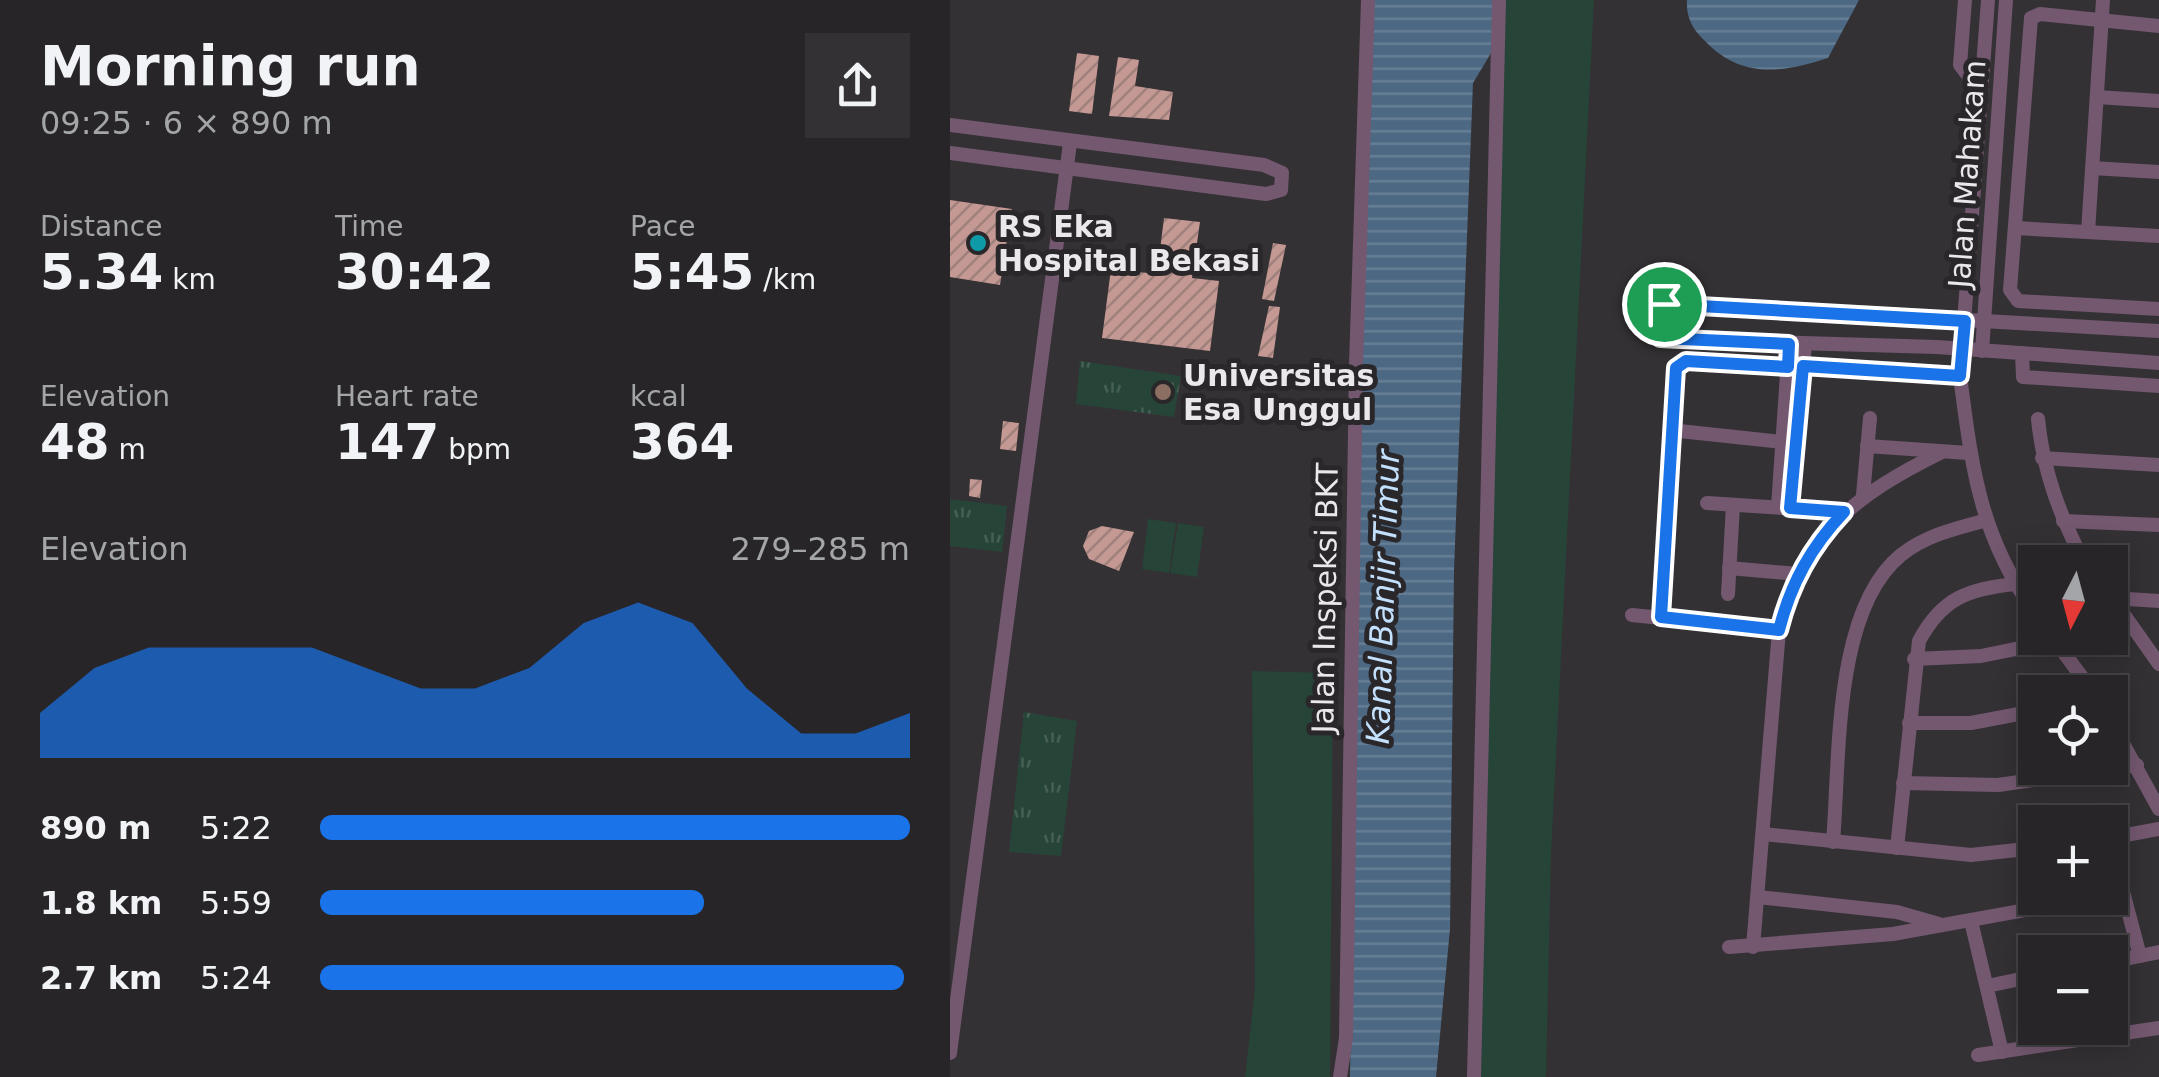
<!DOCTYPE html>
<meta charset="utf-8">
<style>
body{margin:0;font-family:"DejaVu Sans",sans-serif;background:#333134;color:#f1f3f6;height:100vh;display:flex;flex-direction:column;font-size:38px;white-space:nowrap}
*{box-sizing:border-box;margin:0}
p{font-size:32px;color:#a4a5a8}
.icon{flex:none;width:55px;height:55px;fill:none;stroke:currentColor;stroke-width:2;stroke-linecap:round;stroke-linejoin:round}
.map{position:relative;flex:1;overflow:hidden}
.panel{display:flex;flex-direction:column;background:#272528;width:950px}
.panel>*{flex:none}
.needle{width:65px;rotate:186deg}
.buttons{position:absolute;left:1068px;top:545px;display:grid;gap:20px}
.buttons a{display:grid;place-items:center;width:110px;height:110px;border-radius:0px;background:#272528;box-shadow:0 5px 25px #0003,0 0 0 2px #434245;font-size:50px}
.pin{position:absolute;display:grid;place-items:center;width:85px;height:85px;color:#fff;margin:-42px;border:5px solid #fff;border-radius:50%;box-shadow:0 2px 10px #0007}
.round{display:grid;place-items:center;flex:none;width:105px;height:105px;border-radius:0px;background:#333134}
.overview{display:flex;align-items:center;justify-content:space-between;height:170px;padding:0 40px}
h1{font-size:55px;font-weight:600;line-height:75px}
.figures{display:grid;grid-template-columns:repeat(3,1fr);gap:15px;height:170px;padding:10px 40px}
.figures div{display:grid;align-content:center}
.figures b{font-size:50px;font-weight:600}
.figures small{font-size:28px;font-weight:400}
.figures p{font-size:28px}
.chart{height:280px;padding:20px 40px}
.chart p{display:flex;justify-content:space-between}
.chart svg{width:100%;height:180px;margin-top:10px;fill:#1a73e8;opacity:.7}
ul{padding:0 40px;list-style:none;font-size:32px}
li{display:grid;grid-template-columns:160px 120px 1fr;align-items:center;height:75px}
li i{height:25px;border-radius:12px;background:#1a73e8}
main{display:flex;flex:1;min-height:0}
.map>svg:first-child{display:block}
.grass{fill:#264437}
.park{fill:url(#park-tufts)}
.water{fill:url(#water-rules)}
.building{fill:url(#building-hatch)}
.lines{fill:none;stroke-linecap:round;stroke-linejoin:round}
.minor{stroke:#745870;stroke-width:14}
.route-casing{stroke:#fff;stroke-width:20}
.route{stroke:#1a73e8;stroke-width:12}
.culture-dot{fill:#0f9aa8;stroke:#2a272b;stroke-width:4}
.education-dot{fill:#8d6e63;stroke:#2a272b;stroke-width:4}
.labels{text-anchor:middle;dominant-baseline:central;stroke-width:10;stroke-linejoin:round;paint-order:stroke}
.street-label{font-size:30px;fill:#eae8eb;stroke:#2a272b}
.poi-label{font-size:30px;font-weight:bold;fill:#eae8eb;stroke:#2a272b;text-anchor:start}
.water-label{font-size:32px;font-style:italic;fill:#c3e0fd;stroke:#2a272b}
</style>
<main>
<section class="panel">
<div class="overview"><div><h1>Morning run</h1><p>09:25 · 6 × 890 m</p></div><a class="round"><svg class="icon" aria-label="share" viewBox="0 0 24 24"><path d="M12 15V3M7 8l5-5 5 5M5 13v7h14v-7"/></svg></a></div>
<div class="figures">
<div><p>Distance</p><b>5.34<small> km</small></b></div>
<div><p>Time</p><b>30:42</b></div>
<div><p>Pace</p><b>5:45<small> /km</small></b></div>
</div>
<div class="figures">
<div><p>Elevation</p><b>48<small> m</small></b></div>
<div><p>Heart rate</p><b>147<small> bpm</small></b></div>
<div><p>kcal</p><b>364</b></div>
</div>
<div class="chart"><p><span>Elevation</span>279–285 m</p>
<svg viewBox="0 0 160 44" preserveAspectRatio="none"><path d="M0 44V33L10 22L20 17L30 17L40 17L50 17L60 22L70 27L80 27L90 22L100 11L110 6L120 11L130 27L140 38L150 38L160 33V44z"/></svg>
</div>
<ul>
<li><b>890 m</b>5:22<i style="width:100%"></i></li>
<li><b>1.8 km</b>5:59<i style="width:65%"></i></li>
<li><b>2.7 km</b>5:24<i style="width:99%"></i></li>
</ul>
</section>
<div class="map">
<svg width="1209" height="1077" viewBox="0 0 1209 1077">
<defs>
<pattern id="park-tufts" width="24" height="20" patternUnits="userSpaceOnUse" patternTransform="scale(2.5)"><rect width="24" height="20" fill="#264437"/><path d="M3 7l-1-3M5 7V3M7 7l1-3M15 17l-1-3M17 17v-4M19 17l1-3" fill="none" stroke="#465f54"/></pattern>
<pattern id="water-rules" width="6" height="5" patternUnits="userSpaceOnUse" patternTransform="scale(2.5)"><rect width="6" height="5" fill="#4c6883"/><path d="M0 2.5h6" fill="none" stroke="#667e95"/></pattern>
<pattern id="building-hatch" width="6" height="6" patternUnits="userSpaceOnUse" patternTransform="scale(2.5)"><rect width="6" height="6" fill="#c59993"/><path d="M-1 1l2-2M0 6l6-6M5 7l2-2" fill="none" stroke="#9f807c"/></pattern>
</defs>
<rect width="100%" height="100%" fill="#343135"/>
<g class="grass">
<polygon points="549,0 644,0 601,854 596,1077 522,1077"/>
<polygon points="198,519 226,523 219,573 192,569"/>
<polygon points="228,523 254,527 247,577 220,573"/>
<polygon points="302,671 383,673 380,1077 295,1077 305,988"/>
</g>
<g class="park">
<polygon points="130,361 231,376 224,417 126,404"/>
<polygon points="0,499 57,506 52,552 0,546"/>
<polygon points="74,712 127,721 111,856 59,852"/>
</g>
<g class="water">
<polygon points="422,0 549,0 547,43 523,83 504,570 500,929 486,1077 400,1077 410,316"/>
<path d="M737 0H909L878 58C832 73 791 79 755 41 742 29 736 17 737 0Z"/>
</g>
<g class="building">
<polygon points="127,53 149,56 142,114 119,111"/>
<polygon points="168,57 189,60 185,86 223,92 219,120 159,116"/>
<polygon points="0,200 62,209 50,285 0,277"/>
<polygon points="214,218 250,222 242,278 269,281 260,351 152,338 161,269 207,274"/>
<polygon points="323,243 336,245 324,301 312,299"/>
<polygon points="319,306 330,307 323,358 308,356"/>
<polygon points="53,421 69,423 66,451 50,449"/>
<polygon points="20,479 32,480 30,498 19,496"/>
<polygon points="152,526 184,532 169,571 139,559 133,546 139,531"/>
</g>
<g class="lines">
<g class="minor">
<polyline points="1015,0 1010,65 1031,92"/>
<polyline points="1209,26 1090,14 1081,18 1060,290 1068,301 1209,309"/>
<polyline points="1147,97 1209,101"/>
<polyline points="0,125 314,165 332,173 331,190 316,194 0,153"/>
<polyline points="1142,168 1209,172"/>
<polyline points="1065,228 1209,236"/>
<polyline points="1138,232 1153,0"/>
<polyline points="1209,331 717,303 708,307 706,332 712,339 987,347 1209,363"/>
<polyline points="1032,351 1056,0"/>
<polyline points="1072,353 1073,377 1209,386"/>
<path d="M853 366 1010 376C1022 467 1029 535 1085 613"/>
<polyline points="1010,376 1038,0"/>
<path d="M1088 419C1093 471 1110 516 1134 562"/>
<polyline points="720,430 833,442"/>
<polyline points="917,446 1018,453"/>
<polyline points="1092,458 1209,465"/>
<polyline points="913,495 920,418"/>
<polyline points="757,503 895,512"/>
<polyline points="828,507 838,359"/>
<polyline points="840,508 855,344"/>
<polyline points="1113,521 1209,525"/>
<polyline points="779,568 848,574"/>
<polyline points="778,594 783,505"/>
<polyline points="1160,595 1209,664"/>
<polyline points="1162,598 1209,601"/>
<polyline points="682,615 829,630"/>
<polyline points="711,617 726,367 736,361 838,367"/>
<polyline points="1103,638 1143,692"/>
<polyline points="964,659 1031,656 1105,641"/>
<polyline points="1160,720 1209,809"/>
<polyline points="959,723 1021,723 1085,711"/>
<polyline points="953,783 1048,785 1187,765"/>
<polyline points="813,834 1021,855 1085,848"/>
<polyline points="1160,838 1209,829"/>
<path d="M883 842C890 759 883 610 951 555 976 535 1007 528 1037 520"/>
<path d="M947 848 969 641C992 598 1018 589 1065 584"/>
<polyline points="1167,869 1190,956"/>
<polyline points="808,897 947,912 989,924"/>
<polyline points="1021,921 1052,1052"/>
<polyline points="779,947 943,934 1142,898"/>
<path d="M803 947 829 630C853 533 907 494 992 452"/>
<polyline points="1160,962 1209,952"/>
<polyline points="1037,986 1085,976"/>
<polyline points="0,1053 120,143"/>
<polyline points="1028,1055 1209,1028"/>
<polyline points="390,1077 396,1038 406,365 418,0"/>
<polyline points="524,1077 549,0"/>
</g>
</g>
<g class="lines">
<defs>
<path id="route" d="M714 304 1015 321 1010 376 853 366 840 508 894 512C861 547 841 583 829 630L711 617 726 368 736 361 838 367 839 344 710 338 707 310Z"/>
</defs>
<use href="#route" class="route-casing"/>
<use href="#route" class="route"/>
</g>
<circle class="culture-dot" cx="28" cy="243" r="10"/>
<circle class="education-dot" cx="213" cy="392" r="10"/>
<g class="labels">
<g class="street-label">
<text transform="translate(1017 174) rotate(-86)">Jalan Mahakam</text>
<text transform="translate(375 598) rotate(-89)">Jalan Inspeksi BKT</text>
</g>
<g class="poi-label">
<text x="48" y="226">RS Eka<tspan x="48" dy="34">Hospital Bekasi</tspan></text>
<text x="233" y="375">Universitas<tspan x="233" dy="34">Esa Unggul</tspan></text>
</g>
<g class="water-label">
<text transform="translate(433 597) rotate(-88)">Kanal Banjir Timur</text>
</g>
</g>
</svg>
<div class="buttons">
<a><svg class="needle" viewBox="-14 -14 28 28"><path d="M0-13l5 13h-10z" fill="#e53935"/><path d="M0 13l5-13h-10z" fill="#a4a5a8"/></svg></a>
<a><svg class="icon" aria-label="locate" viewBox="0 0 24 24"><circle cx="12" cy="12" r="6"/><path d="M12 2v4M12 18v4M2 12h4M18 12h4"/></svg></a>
<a>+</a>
<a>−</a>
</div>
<div class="pin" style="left:714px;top:304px;background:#1e9e55"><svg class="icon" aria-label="arrive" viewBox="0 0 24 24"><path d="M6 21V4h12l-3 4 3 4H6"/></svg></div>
</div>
</main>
